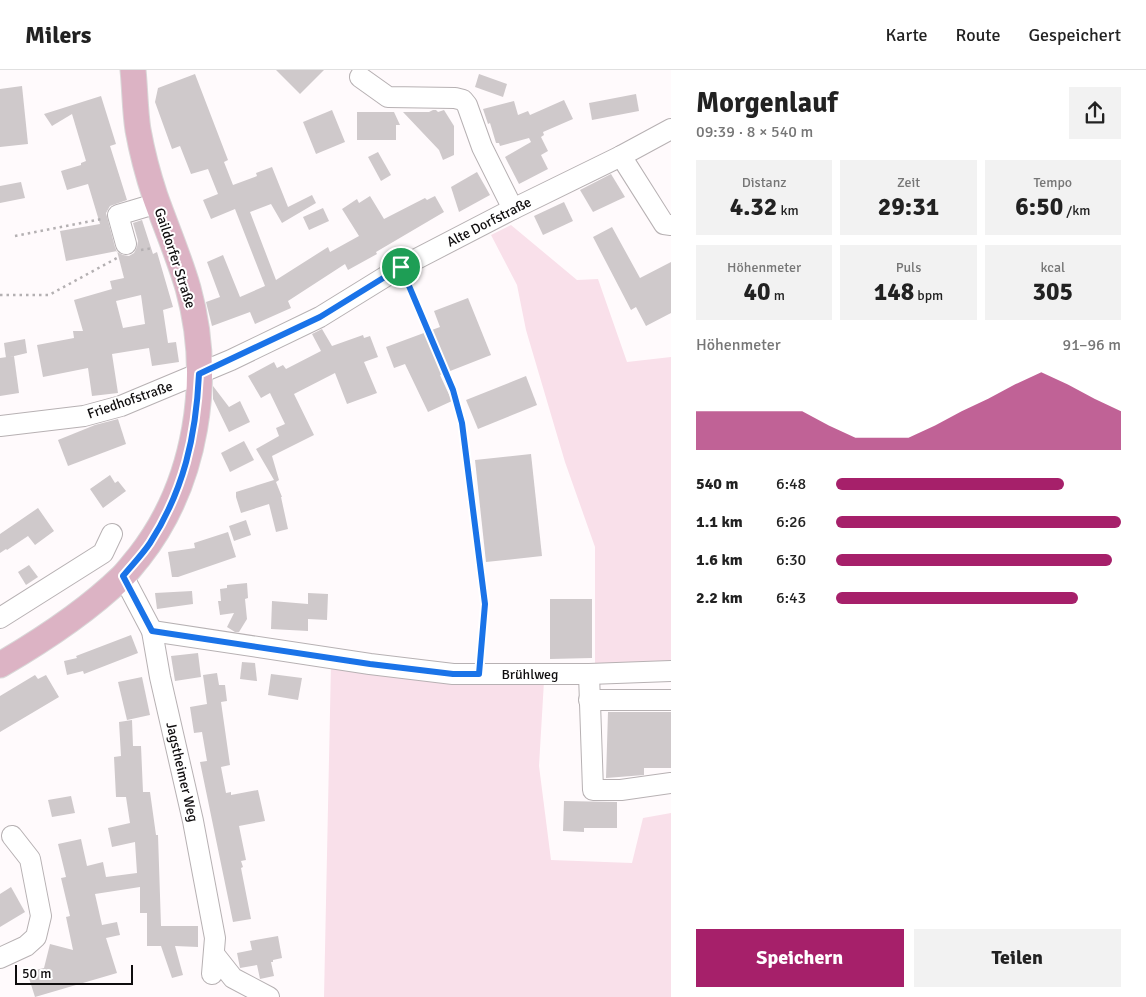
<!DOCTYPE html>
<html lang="de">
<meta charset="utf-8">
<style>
body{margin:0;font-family:Signika,sans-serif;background:#f2f2f2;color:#222;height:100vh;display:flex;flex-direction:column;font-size:19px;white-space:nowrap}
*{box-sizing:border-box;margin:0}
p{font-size:16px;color:#767676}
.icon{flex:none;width:28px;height:28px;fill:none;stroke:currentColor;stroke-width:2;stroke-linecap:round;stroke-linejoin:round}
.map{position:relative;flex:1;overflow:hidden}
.sheet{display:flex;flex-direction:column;background:#fff;width:475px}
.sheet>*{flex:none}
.scale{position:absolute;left:15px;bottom:12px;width:118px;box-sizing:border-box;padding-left:5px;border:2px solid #0f0d0e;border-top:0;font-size:14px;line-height:18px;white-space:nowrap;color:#0f0d0e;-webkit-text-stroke:4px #fff;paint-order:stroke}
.pin{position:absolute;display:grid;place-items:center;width:42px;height:42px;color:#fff;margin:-21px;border:2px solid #fff;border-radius:50%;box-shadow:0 1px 5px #0007}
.round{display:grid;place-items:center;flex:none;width:52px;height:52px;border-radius:0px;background:#f2f2f2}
.head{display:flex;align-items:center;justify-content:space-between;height:85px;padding:0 25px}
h1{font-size:28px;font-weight:800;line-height:38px}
.figures{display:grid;grid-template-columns:repeat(3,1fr);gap:8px;height:85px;padding:5px 25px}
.figures div{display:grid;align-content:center;border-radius:0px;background:#f2f2f2;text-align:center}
.figures b{font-size:25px;font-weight:800}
.figures small{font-size:14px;font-weight:400}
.figures p{font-size:14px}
.chart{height:140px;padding:10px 25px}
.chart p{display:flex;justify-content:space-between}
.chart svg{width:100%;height:90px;margin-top:5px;fill:#a6206a;opacity:.7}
.primary-button{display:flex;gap:10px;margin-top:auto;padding:10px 25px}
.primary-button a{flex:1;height:58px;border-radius:0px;background:#a6206a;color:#fff;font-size:20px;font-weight:800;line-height:58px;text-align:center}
.primary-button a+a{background:#f2f2f2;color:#222}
ul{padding:0 25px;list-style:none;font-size:16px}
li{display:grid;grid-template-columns:80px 60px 1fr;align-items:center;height:38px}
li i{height:12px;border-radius:6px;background:#a6206a}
header{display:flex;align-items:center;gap:30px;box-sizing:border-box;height:70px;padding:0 25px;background:#fff;border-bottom:1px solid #e0e0e0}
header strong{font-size:24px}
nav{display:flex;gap:28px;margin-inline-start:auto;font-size:18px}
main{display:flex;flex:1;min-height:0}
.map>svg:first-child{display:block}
.green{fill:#f9e0ea}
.building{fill:#cfc9cb;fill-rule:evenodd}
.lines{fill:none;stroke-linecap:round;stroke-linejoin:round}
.minor-casing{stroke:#b7b1b3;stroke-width:22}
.major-casing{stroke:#d9d8d8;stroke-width:27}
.path{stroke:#b4b0b2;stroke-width:2.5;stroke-dasharray:2.5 4;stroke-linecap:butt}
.minor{stroke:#fff;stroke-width:20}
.major{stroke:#dcb3c4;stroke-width:25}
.route-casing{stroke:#fff;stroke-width:10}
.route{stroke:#1a73e8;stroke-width:6}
.labels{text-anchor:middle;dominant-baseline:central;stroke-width:4;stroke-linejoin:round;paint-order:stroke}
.street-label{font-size:14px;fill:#0f0d0e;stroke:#fff}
</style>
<header>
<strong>Milers</strong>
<nav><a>Karte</a><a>Route</a><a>Gespeichert</a></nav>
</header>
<main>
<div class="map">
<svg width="671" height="927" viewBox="0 0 671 927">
<rect width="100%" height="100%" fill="#fffafc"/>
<g class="green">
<polygon points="511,155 577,210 598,209 627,292 671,287 671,592 595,598 595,477 565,392 526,260 517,215 491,165"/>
<polygon points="331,594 544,611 539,696 551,790 632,793 643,748 671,743 671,927 324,927"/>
</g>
<g class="building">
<polygon points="276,0 324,0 300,24"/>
<polygon points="195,4 228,90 224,92 233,115 257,106 256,103 272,97 288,137 312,125 316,133 282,153 271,134 250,142 276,210 328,177 330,182 359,166 342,139 357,129 359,133 370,126 384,149 425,128 427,130 435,126 444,142 376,182 377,184 348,200 345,194 288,231 291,238 255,254 250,242 212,256 206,232 220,227 207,192 223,185 240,227 265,216 235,139 211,149 203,130 218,124 208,99 191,104 180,76 172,79 155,32 158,18"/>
<polygon points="479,4 507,14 503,27 475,17"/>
<polygon points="22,16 28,74 0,77 0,19"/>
<polygon points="636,24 639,41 592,50 589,33"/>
<path d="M101 26 116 74 110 76 127 130 110 136 106 143 115 177 117 182 123 185 129 186 134 183 137 177 138 171 133 153 142 150 153 184 157 182 173 237 163 240 168 273 176 272 179 292 152 296 149 278 112 284 118 323 92 326 88 298 43 307 37 275 74 268 73 261H83L74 230 112 219 110 211 124 208 117 181 66 191 60 161 100 154 88 114 67 120 61 101 81 95V93L86 91 72 44 52 56 44 44ZM141 225 145 254 123 258 116 231Z"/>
<polygon points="564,30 573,49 543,62 544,65 541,67 548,81 541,85 548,99 519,114 505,87 531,72 529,68 500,76 499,73 496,73 490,53 488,54 483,39 514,31 518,45 528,41 530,45"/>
<polygon points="332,40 345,72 316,84 303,52"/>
<polygon points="433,40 436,40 438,42 444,40 454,56 454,85 443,90 439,80 403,42 429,42"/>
<polygon points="357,42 394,42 400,55 396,55 396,70 357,70"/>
<polygon points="378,82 391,105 381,111 368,87"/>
<polygon points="477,102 490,125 459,142 451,117"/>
<polygon points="611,104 625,127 593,142 580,120"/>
<polygon points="21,112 25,128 0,133 0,116"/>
<polygon points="564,132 573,151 543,165 534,146"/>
<polygon points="323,138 329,151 309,160 303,147"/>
<polygon points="612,157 640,208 671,192 671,243 646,256 636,237 631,240 593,167"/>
<polygon points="468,228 491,285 440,305 452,331 428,342 405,294 394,298 386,277 440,257 434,241"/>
<polygon points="322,259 332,276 363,265 364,268 370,266 378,287 364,292 377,323 347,334 335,303 294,324 314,365 272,386 279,410 276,412 282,427 281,427 288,459 276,462 269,434 241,443 236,427 236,422 274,410 256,379 279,366 276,358 285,354 270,323 261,328 248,306 274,292 277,298 283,295 286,299 321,281 312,264"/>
<polygon points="25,269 27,283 6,288 4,273"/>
<polygon points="14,286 19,323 0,326 0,288"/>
<polygon points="526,306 537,335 478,359 466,330"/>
<polygon points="213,316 229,337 240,331 250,352 229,362 213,329"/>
<polygon points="118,349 126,374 68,396 58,370 95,355"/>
<polygon points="244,371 254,390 230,402 221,383"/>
<polygon points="531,384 542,486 486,492 475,390"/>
<polygon points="110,405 115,413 118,411 126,421 103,438 90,419"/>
<polygon points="38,438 54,461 35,475 28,466 7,480 6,479 0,483 0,464"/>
<polygon points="246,450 251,465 234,471 229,456"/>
<polygon points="228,462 236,487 178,507 172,507 168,482 195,478 194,473"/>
<polygon points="29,495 38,507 26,515 18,502"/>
<polygon points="247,513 248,528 245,529 247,549 239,562 235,562 227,557 234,543 220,545 218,531 221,531 220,519 227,518 227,515"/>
<polygon points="192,521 193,534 157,539 155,523"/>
<polygon points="308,523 328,524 327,550 308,549 308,561 271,559 272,531 308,534"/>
<polygon points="550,529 592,529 592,588 550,589"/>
<polygon points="131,565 138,583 84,604 83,601 67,605 64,591 77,588 76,586"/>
<polygon points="198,583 201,607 175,611 171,586"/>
<polygon points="242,592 255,593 257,611 240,609"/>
<polygon points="217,603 219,615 225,615 227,631 221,632 230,695 221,697 226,723 231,722 231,725 258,720 265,751 239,756 246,790 241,791 243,797 241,798 251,849 233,852 200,692 207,691 202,662 194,663 190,637 207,634 203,605"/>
<polygon points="271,604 302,608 298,630 268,625"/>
<polygon points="35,605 38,609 46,605 59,627 0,662 0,626"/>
<polygon points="142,607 150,645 127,650 118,612"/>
<polygon points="608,642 671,642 671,698 644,698 644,705 606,708"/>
<polygon points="132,650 133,676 141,676 143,722 150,722 156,765 158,765 161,856 198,856 198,877 175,876 183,905 172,908 161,876 147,876 147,843 140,843 140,817 95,824 102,855 117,852 120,865 106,868 117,903 35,927 27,902 44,898 50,874 73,880 66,847 70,846 61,808 66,807 58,774 81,769 87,796 103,792 106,807 137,803 135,772 112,777 108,758 130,753 126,727 116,727 114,687 121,686 119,652"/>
<polygon points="71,726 75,743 52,747 48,730"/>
<polygon points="564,731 617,732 617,758 584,758 584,762 563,761"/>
<polygon points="11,817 25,842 0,857 0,824"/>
<polygon points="278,866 282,888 273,890 273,892 271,892 274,906 260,909 257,895 240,898 237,883 252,880 250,871"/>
</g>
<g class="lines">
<defs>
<g id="minor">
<polyline points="360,7 388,27 455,28 463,30 467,35 482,77 513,139"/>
<polyline points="621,86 664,154 671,155"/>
<polyline points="126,174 118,145 158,133"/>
<polyline points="0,356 84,346 121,336 231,290 320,247 401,197 513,139 621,86 671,59"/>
<polyline points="123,506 152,561 160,607 193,751 215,868 212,904"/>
<polyline points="0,548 103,483 112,464"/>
<polyline points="152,561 370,594 453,604 589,604 671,601"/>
<polyline points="589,604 593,720 621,720 671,713"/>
<polyline points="589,630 671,630"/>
<polyline points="214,884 233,908 269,927"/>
<polyline points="0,888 26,876 36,867 41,846 30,789 12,766"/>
</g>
<path id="major" d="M0 595C43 570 86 542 122 507 128 501 133 494 139 487 197 413 213 308 188 218 179 187 166 157 155 126 148 105 142 82 138 60 135 41 135 20 133 0"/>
</defs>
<use href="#minor" class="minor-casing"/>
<use href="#major" class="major-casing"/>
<g class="path">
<polyline points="15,166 102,149"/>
<polyline points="141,180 153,178"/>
<polyline points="407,213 453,320 462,353 485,534 480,588"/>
<polyline points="0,225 49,225 117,188"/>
</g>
<use href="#minor" class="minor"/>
<use href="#major" class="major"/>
</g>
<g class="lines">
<defs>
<path id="route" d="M401 197 453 320 462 353 485 534 479 604H453L370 594 152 561 123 506C132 495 142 485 150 473 184 420 196 366 199 304L320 247Z"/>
</defs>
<use href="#route" class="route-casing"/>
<use href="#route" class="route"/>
</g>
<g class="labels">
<g class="street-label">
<text transform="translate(489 152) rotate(-27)">Alte Dorfstraße</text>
<text transform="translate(175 188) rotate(72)">Gaildorfer Straße</text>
<text transform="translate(130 330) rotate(-19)">Friedhofstraße</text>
<text x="530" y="604">Brühlweg</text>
<text transform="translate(182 702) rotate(77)">Jagstheimer Weg</text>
</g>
</g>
</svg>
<div class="scale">50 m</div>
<div class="pin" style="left:401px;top:197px;background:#1e9e55"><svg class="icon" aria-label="arrive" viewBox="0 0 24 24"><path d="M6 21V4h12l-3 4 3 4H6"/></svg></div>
</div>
<section class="sheet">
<div class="head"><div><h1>Morgenlauf</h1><p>09:39 · 8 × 540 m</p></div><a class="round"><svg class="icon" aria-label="share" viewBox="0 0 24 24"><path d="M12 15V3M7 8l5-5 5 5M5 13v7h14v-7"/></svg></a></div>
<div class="figures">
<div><p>Distanz</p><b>4.32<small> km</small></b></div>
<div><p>Zeit</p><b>29:31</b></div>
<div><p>Tempo</p><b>6:50<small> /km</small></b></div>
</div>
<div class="figures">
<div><p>Höhenmeter</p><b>40<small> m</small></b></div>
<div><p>Puls</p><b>148<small> bpm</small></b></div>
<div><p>kcal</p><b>305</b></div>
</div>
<div class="chart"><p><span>Höhenmeter</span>91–96 m</p>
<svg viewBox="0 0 160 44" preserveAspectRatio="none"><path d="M0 44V25L10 25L20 25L30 25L40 25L50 32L60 38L70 38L80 38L90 32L100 25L110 19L120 12L130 6L140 12L150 19L160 25V44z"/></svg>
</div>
<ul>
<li><b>540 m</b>6:48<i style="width:80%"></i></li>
<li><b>1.1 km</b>6:26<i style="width:100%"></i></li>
<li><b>1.6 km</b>6:30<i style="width:97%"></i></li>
<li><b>2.2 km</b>6:43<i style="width:85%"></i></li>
</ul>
<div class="primary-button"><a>Speichern</a><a>Teilen</a></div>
</section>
</main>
